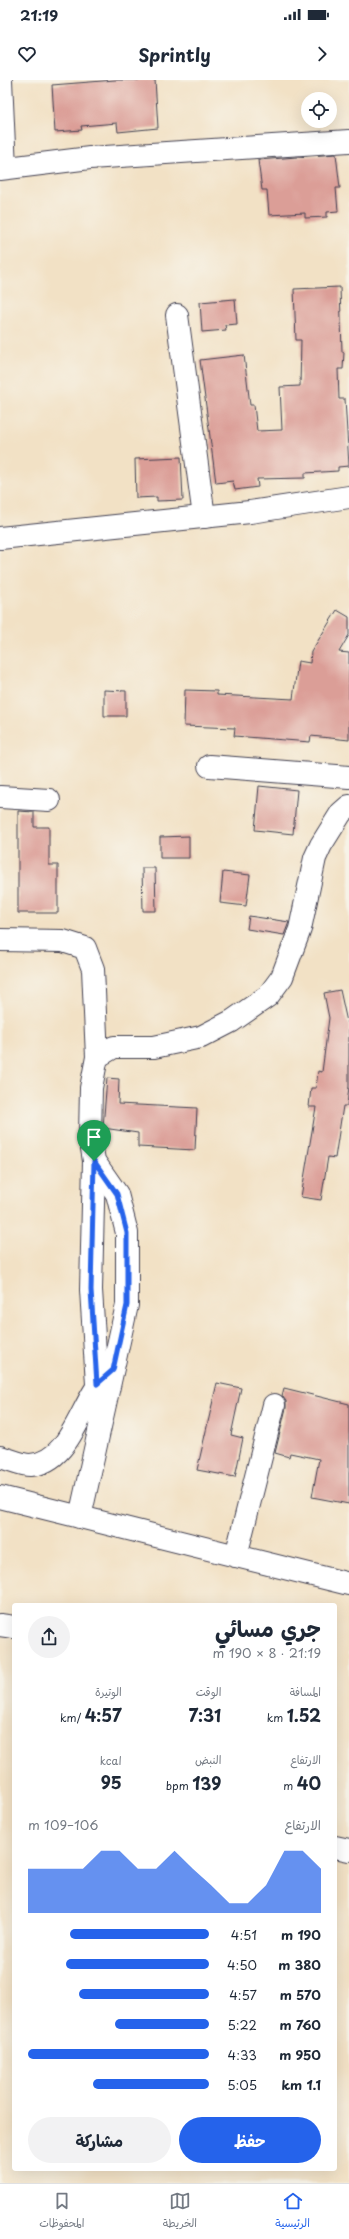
<!DOCTYPE html>
<html lang="ar">
<meta charset="utf-8">
<style>
body{margin:0;font-family:"Playpen Sans","Playpen Sans Arabic",sans-serif;background:#f2f2f3;color:#1f2937;direction:rtl;height:100vh;display:flex;flex-direction:column;font-size:15px;white-space:nowrap}
*{box-sizing:border-box;margin:0}
p{font-size:13px;color:#747a83}
.icon{flex:none;width:22px;height:22px;fill:none;stroke:currentColor;stroke-width:2;stroke-linecap:round;stroke-linejoin:round}
.map{position:relative;flex:1;overflow:hidden;direction:ltr}
.panel{position:absolute;left:12px;top:1523px;width:325px;height:568px;display:flex;flex-direction:column;background:#fff;border-radius:4px;box-shadow:0 4px 16px #0002;direction:rtl}
.panel>*{flex:none}
.tools{position:absolute;left:301px;top:12px;display:grid;gap:8px}
.tools a{display:grid;place-items:center;width:36px;height:36px;border-radius:50%;background:#fff;box-shadow:0 4px 16px #0002;font-size:20px}
.pin{position:absolute;display:grid;place-items:center;width:34px;height:34px;color:#fff;margin:-41px -17px;border-radius:50% 50% 50% 0;rotate:-45deg;box-shadow:0 0 4px #0007}
.pin .icon{rotate:45deg}
.round{display:grid;place-items:center;flex:none;width:42px;height:42px;border-radius:21px;background:#f2f2f3}
.summary{display:flex;align-items:center;justify-content:space-between;height:68px;padding:0 16px}
h1{font-size:22px;font-weight:700;line-height:30px}
.metrics{display:grid;grid-template-columns:repeat(3,1fr);gap:6px;height:68px;padding:4px 16px}
.metrics div{display:grid;align-content:center}
.metrics b{font-size:17px;font-weight:700}
.metrics small{font-size:11px;font-weight:400}
.metrics p{font-size:11px}
.chart{height:112px;padding:8px 16px}
.chart p{display:flex;justify-content:space-between}
.chart svg{width:100%;height:72px;margin-top:4px;fill:#2563eb;opacity:.7}
.action{display:flex;gap:8px;margin-top:auto;padding:8px 16px}
.action a{flex:1;height:46px;border-radius:24px;background:#2563eb;color:#fff;font-size:16px;font-weight:700;line-height:46px;text-align:center}
.action a+a{background:#f2f2f3;color:#1f2937}
ul{padding:0 16px;list-style:none;font-size:13px}
li{display:grid;grid-template-columns:64px 48px 1fr;align-items:center;height:30px}
li i{height:10px;border-radius:5px;background:#2563eb}
.status{display:flex;justify-content:space-between;align-items:center;height:28px;padding:0 20px;background:#fff;direction:ltr}
.status svg{height:11px;fill:currentColor}
header{display:flex;justify-content:space-between;align-items:center;height:52px;padding:0 16px;background:#fff;font-size:18px;font-weight:700}
.dock{display:flex;justify-content:space-around;align-items:center;height:56px;border-top:1px solid #e0e1e3;background:#fff;font-size:11px;color:#747a83}
.dock a{display:grid;justify-items:center;gap:2px}
.dock .on{color:#2563eb}
.map>svg:first-child{display:block}
.building{fill:#db9e97}
.lines{fill:none;stroke-linecap:round;stroke-linejoin:round}
.minor-casing{stroke:#413f50;stroke-width:24}
.minor{stroke:#fff;stroke-width:22}
.route-casing{stroke:#fff;stroke-width:8}
.route{stroke:#2563eb;stroke-width:5}
</style>
<div class="status"><b>21:19</b><svg viewBox="0 0 49 12"><path d="M0 12V9h3v3zM5 12V6h3v6zM10 12V3h3v9zM15 12V0h3v12zM26 1h20v11H26zM47 4h2v5h-2z"/></svg></div>
<header><svg class="icon" aria-label="forward" viewBox="0 0 24 24"><path d="M9 5l7 7-7 7"/></svg>Sprintly<svg class="icon" aria-label="heart" viewBox="0 0 24 24"><path d="M12 20l-8-8c-3-5 5-10 8-4 3-6 11-1 8 4z"/></svg></header>
<div class="map">
<svg width="349" height="2103" viewBox="0 0 349 2103">
<rect width="100%" height="100%" fill="#f7f3e8"/>
<filter id="ink" filterUnits="userSpaceOnUse"><feTurbulence type="fractalNoise" baseFrequency=".025" numOctaves="2"/><feDisplacementMap in="SourceGraphic" scale="8" xChannelSelector="R" yChannelSelector="G"/><feConvolveMatrix kernelMatrix="1 2 1 2 8 2 1 2 1" color-interpolation-filters="sRGB"/></filter>
<filter id="wash" filterUnits="userSpaceOnUse"><feTurbulence type="fractalNoise" baseFrequency=".012" numOctaves="4" result="noise"/><feDisplacementMap in="SourceGraphic" scale="16" xChannelSelector="R" yChannelSelector="G"/><feGaussianBlur stdDeviation="0.9" result="paint"/><feColorMatrix in="noise" values="0 0 0 0 0 0 0 0 0 0 0 0 0 0 0 0 0 1.4 0 .05"/><feComposite in="paint" operator="in"/></filter>
<g filter="url(#wash)">
<rect width="100%" height="100%" fill="#f2e1c5"/>
<g id="blocks">
<g class="building">
<polygon points="115,0 155,0 158,48 118,52 117,43 81,46 82,50 55,52 52,5"/>
<polygon points="336,74 340,108 336,108 338,131 327,132 327,137 305,138 305,133 269,135 267,110 262,110 258,80"/>
<polygon points="340,207 342,272 344,272 343,289 338,289 339,319 345,319 349,386 338,387 338,391 305,393 305,398 257,399 258,407 235,410 233,401 216,403 200,280 244,275 250,325 254,325 257,351 282,350 280,307 300,306 301,260 296,260 294,209"/>
<polygon points="235,219 237,244 225,245 226,250 202,252 200,222"/>
<polygon points="181,377 183,420 157,421 157,417 136,418 135,379"/>
<polygon points="337,530 349,537 349,555 339,572 349,573 349,660 311,656 310,662 234,656 235,648 184,646 185,610 217,611 217,615 293,619 298,581 310,583 311,572"/>
<polygon points="104,610 126,611 126,636 104,636"/>
<polygon points="259,706 297,710 293,754 255,750"/>
<polygon points="18,731 34,732 34,747 49,747 49,785 58,785 58,833 18,833"/>
<polygon points="189,756 189,778 160,778 160,757"/>
<polygon points="142,788 155,788 156,831 143,831"/>
<polygon points="223,792 250,795 246,826 220,823"/>
<polygon points="249,836 289,842 284,855 247,849"/>
<polygon points="340,910 347,942 349,942 349,1006 347,1026 343,1026 335,1078 328,1077 321,1120 301,1117 316,1027 309,1027 311,1008 316,1008 318,991 322,992 329,938 324,913"/>
<polygon points="107,998 119,999 118,1024 197,1028 195,1070 138,1067 138,1053 103,1048"/>
<polygon points="217,1303 241,1308 231,1355 243,1358 235,1397 197,1390"/>
<polygon points="284,1308 349,1324 349,1424 312,1417 319,1379 290,1373 289,1377 275,1373 286,1328 286,1321 282,1316"/>
</g>
</g>
</g>
<g filter="url(#ink)">
<use href="#blocks" fill-opacity="0" stroke="#413f50" stroke-width="1"/>
<g class="lines">
<defs>
<g id="minor">
<polyline points="1,0 5,88"/>
<polyline points="0,89 90,78 349,61"/>
<polyline points="177,235 204,437"/>
<polyline points="0,458 250,432 349,417"/>
<polyline points="209,686 349,697"/>
<polyline points="0,717 49,720"/>
<polyline points="0,860 63,861 85,868 93,889 97,977 91,1008 90,1056 94,1081 117,1114 127,1153 127,1225 80,1437"/>
<polyline points="97,977 114,967 154,967 201,957 232,941 268,916 282,897 300,849 315,778 321,765 341,733 349,726"/>
<polyline points="94,1081 91,1210 97,1304"/>
<path d="M0 1377C9 1379 21 1385 30 1385 72 1383 81 1319 107 1295"/>
<polyline points="0,1417 349,1504"/>
<polyline points="236,1476 274,1325"/>
<polyline points="0,1545 14,1547"/>
<polyline points="335,1767 349,1770"/>
</g>
</defs>
<use href="#minor" class="minor-casing"/>
<use href="#minor" class="minor"/>
</g>
</g>
<g class="lines" filter="url(#ink)">
<defs>
<polygon id="route" points="94,1081 117,1114 127,1153 127,1225 113,1290 97,1304 91,1210"/>
</defs>
<use href="#route" class="route-casing"/>
<use href="#route" class="route"/>
</g>
</svg>
<div class="tools">
<a><svg class="icon" aria-label="locate" viewBox="0 0 24 24"><circle cx="12" cy="12" r="6"/><path d="M12 2v4M12 18v4M2 12h4M18 12h4"/></svg></a>
</div>
<div class="pin" style="left:94px;top:1081px;background:#1e9e55"><svg class="icon" aria-label="arrive" viewBox="0 0 24 24"><path d="M6 21V4h12l-3 4 3 4H6"/></svg></div>
<section class="panel">
<div class="summary"><div><h1>جري مسائي</h1><p>21:19 · 8 × 190 m</p></div><a class="round"><svg class="icon" aria-label="share" viewBox="0 0 24 24"><path d="M12 15V3M7 8l5-5 5 5M5 13v7h14v-7"/></svg></a></div>
<div class="metrics">
<div><p>المسافة</p><b>1.52<small> km</small></b></div>
<div><p>الوقت</p><b>7:31</b></div>
<div><p>الوتيرة</p><b>4:57<small> /km</small></b></div>
</div>
<div class="metrics">
<div><p>الارتفاع</p><b>40<small> m</small></b></div>
<div><p>النبض</p><b>139<small> bpm</small></b></div>
<div><p>kcal</p><b>95</b></div>
</div>
<div class="chart"><p><span>الارتفاع</span>106–109 m</p>
<svg viewBox="0 0 160 44" preserveAspectRatio="none"><path d="M0 44V17L10 17L20 17L30 17L40 6L50 6L60 17L70 17L80 6L90 17L100 27L110 38L120 38L130 27L140 6L150 6L160 17V44z"/></svg>
</div>
<ul>
<li><b>190 m</b>4:51<i style="width:77%"></i></li>
<li><b>380 m</b>4:50<i style="width:79%"></i></li>
<li><b>570 m</b>4:57<i style="width:72%"></i></li>
<li><b>760 m</b>5:22<i style="width:52%"></i></li>
<li><b>950 m</b>4:33<i style="width:100%"></i></li>
<li><b>1.1 km</b>5:05<i style="width:64%"></i></li>
</ul>
<div class="action"><a>حفظ</a><a>مشاركة</a></div>
</section>
</div>
<nav class="dock">
<a class="on"><svg class="icon" aria-label="home" viewBox="0 0 24 24"><path d="M3 11l9-7 9 7M6 9v11h12V9"/></svg>الرئيسية</a>
<a><svg class="icon" aria-label="map" viewBox="0 0 24 24"><path d="M3 6l6-2 6 2 6-2v14l-6 2-6-2-6 2zM9 4v14M15 6v14"/></svg>الخريطة</a>
<a><svg class="icon" aria-label="saved" viewBox="0 0 24 24"><path d="M7 4h10v16l-5-4-5 4z"/></svg>المحفوظات</a>
</nav>
